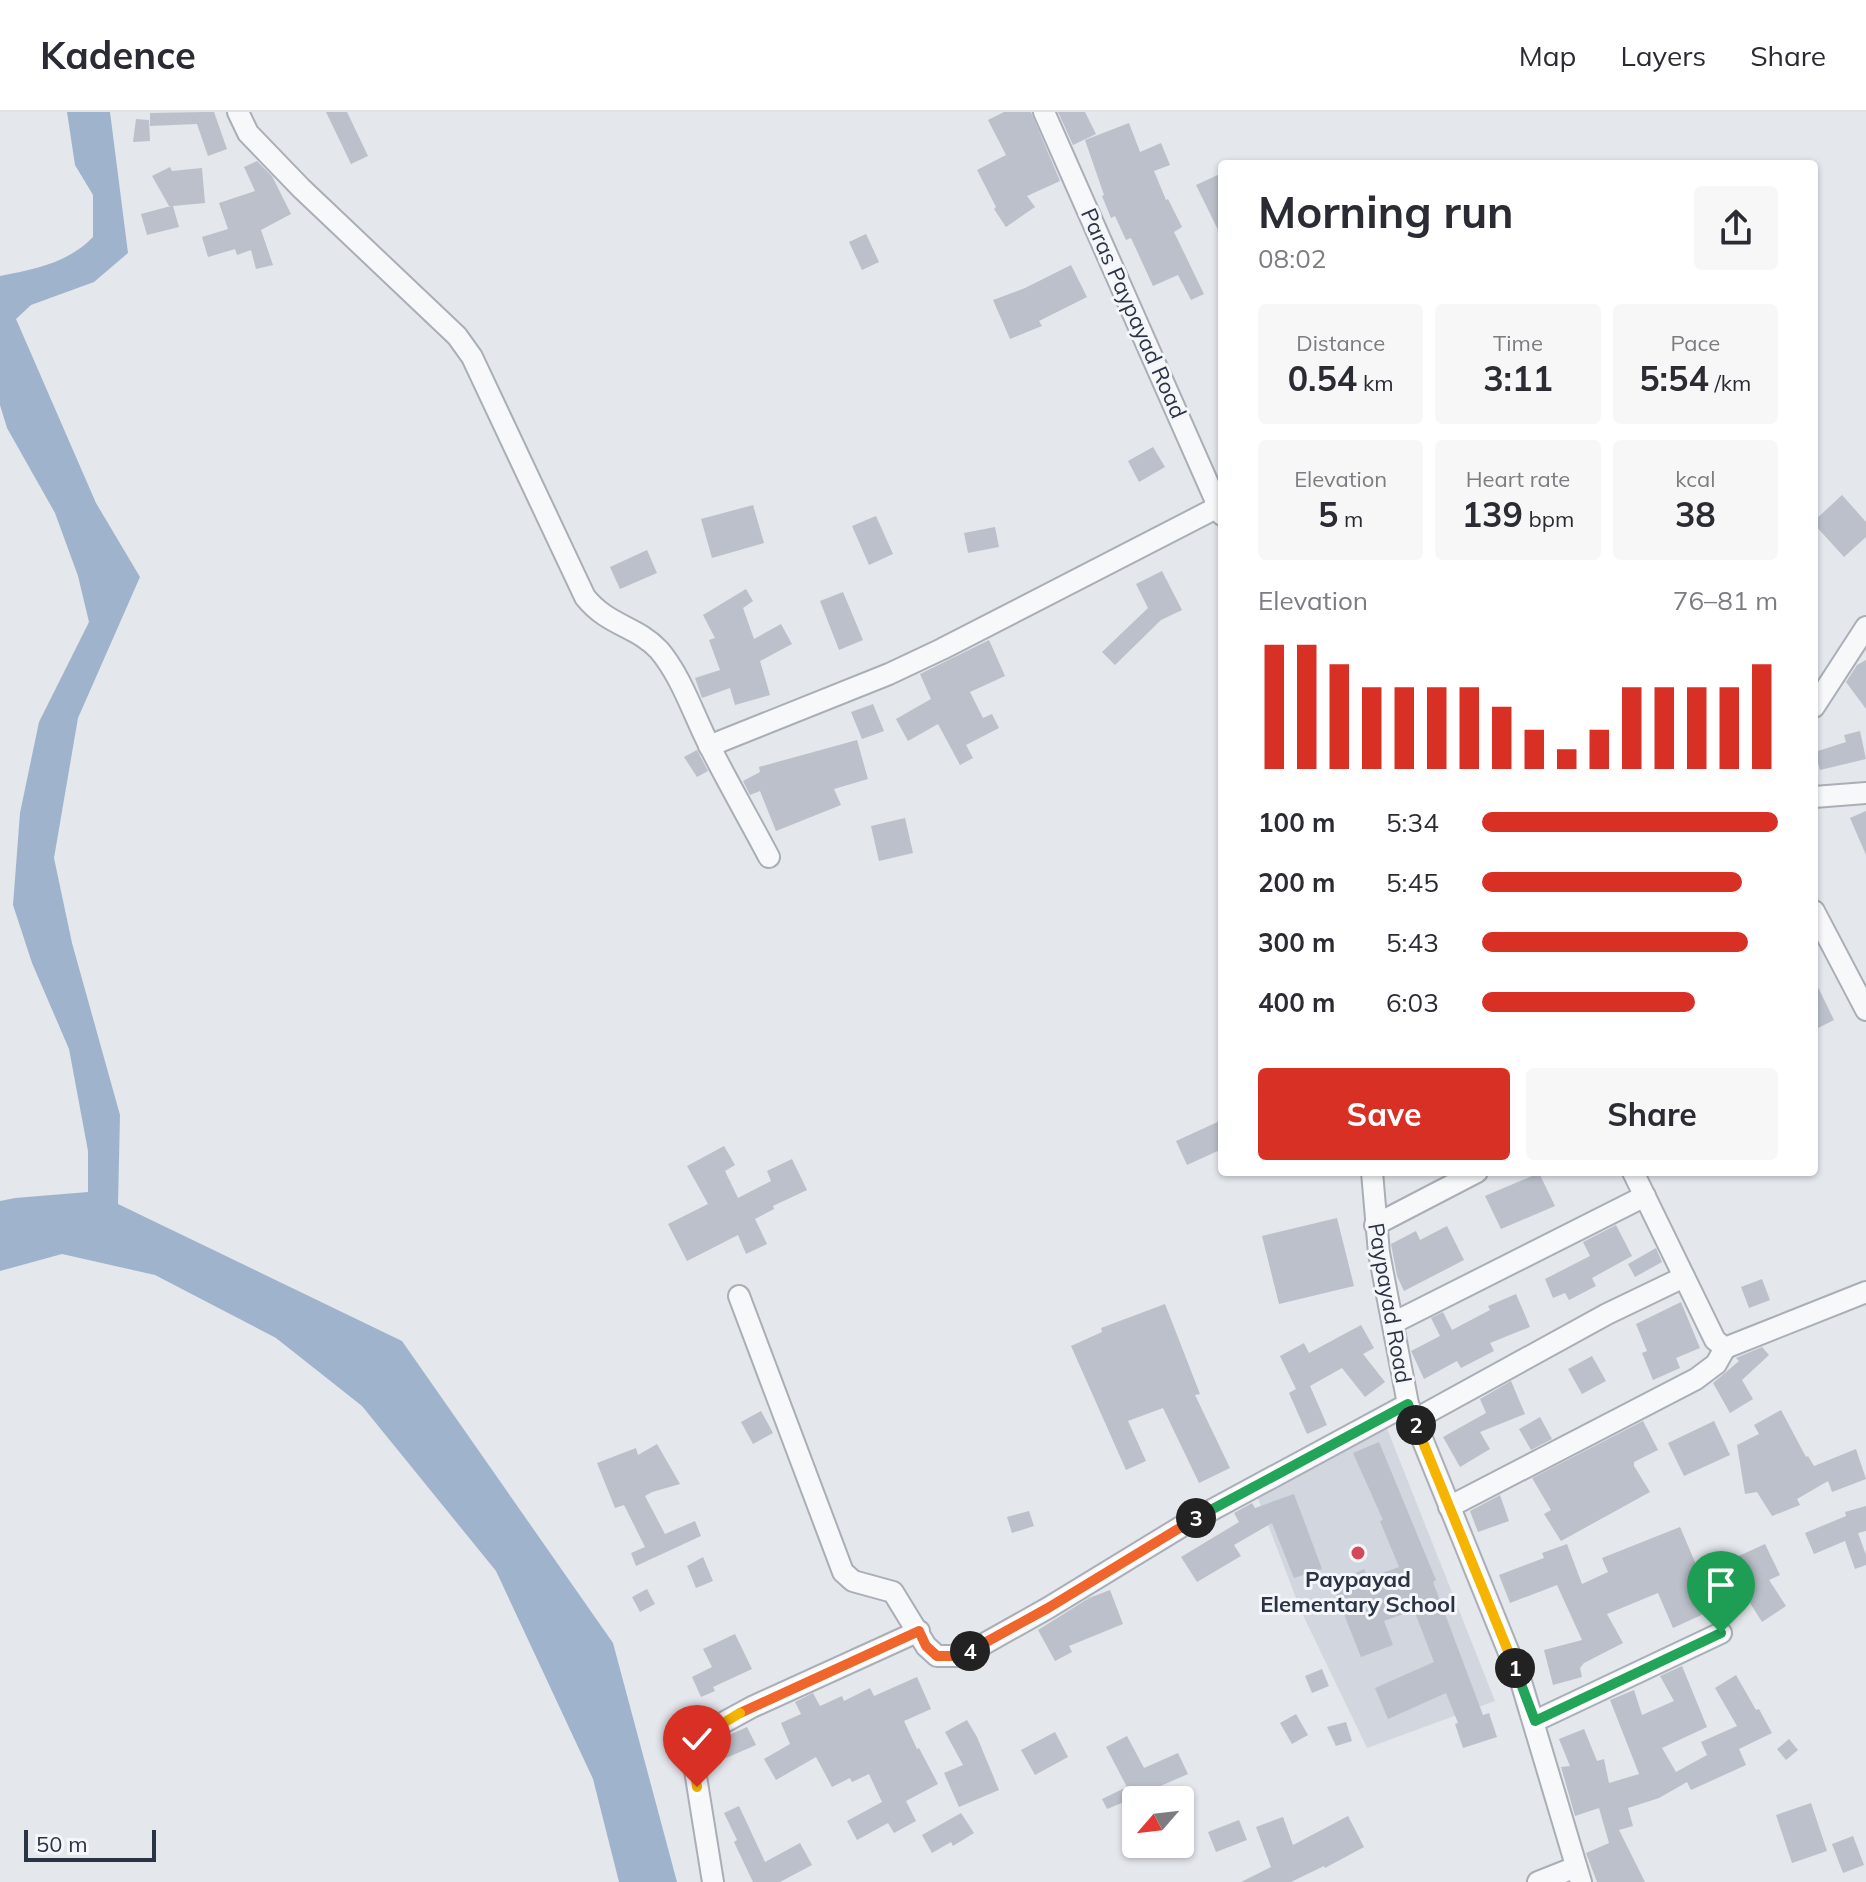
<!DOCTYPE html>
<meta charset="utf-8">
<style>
body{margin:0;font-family:Mulish,sans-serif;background:#f7f7f7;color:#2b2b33;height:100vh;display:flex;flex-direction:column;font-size:30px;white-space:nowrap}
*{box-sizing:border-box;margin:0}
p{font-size:26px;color:#7c7c81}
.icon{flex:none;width:44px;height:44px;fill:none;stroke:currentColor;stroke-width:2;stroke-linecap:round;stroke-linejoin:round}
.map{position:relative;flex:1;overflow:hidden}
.panel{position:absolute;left:1218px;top:48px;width:600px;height:1016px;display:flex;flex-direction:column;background:#fff;border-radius:8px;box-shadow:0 2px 6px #0004}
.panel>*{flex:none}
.needle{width:52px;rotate:242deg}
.fabs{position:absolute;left:1122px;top:1674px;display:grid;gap:16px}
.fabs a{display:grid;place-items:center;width:72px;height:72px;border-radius:8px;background:#fff;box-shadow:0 2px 6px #0004;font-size:40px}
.scale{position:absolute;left:24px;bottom:20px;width:132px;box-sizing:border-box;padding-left:8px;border:4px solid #2b3445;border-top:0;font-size:22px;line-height:28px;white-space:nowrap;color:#2b3445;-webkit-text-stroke:6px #f4f6f9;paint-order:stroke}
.pin{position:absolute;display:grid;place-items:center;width:68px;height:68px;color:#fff;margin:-82px -34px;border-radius:50% 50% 50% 0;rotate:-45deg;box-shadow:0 0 8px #0007}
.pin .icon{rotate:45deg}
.km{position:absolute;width:40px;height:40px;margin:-20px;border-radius:50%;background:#222;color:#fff;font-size:22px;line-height:40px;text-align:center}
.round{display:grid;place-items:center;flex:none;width:84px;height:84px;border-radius:8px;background:#f7f7f7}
.overview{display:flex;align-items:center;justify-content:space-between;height:136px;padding:0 40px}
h1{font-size:44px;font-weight:700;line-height:60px}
.figures{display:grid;grid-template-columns:repeat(3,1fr);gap:12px;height:136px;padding:8px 40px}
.figures div{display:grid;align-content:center;border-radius:8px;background:#f7f7f7;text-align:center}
.figures b{font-size:34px;font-weight:700}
.figures small{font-size:22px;font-weight:400}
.figures p{font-size:22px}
.chart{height:224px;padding:16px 40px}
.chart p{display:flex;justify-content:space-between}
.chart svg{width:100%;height:144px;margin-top:8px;stroke:#d93025;stroke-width:6}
.primary-button{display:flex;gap:16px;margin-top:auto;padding:16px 40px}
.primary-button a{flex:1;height:92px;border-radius:8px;background:#d93025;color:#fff;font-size:32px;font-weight:700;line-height:92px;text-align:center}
.primary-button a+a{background:#f7f7f7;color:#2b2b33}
ul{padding:0 40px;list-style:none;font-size:26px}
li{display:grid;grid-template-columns:128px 96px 1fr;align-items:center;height:60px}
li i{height:20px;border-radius:10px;background:#d93025}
header{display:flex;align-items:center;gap:48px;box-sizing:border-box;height:112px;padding:0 40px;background:#fff;border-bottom:2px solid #e1e1e2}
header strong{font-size:38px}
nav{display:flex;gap:44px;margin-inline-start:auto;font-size:28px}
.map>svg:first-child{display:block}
.built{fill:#d2d6de}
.water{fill:#9fb4cc}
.building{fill:#bbc0ca}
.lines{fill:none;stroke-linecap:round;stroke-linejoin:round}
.minor-casing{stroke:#a9aeb7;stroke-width:24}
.minor{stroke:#f7f8fa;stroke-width:20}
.split-1-casing{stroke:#fff;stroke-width:16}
.split-2-casing{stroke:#fff;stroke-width:16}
.split-3-casing{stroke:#fff;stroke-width:16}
.split-4-casing{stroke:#fff;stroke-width:16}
.split-5-casing{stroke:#fff;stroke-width:16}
.split-6-casing{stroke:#fff;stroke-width:16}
.split-1{stroke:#22a559;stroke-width:10}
.split-2{stroke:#f5b400;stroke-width:10}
.split-3{stroke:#22a559;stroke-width:10}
.split-4{stroke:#f0652b;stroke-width:10}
.split-5{stroke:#f0652b;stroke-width:10}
.split-6{stroke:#f5b400;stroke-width:10}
.poi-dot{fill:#d1495b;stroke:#f4f6f9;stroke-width:3}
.labels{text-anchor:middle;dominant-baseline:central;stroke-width:6;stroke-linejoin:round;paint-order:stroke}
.street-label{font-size:22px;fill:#2b3445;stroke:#f4f6f9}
.poi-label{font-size:22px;font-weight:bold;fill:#2b3445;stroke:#f4f6f9}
</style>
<header>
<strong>Kadence</strong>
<nav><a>Map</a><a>Layers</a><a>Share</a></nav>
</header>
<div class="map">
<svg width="1866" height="1770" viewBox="0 0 1866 1770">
<rect width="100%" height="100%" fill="#e4e7ec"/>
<polygon class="built" points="1386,1314 1495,1589 1367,1636 1301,1499 1257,1384"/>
<path class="water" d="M67 0H110L128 141 94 170 31 193 16 207 96 391 140 465 78 606 54 746 72 831 120 1003 118 1092 402 1229 613 1531 677 1770H619L593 1667 496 1459 362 1294 276 1226 155 1163 62 1142 0 1159V1089L15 1086 88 1080V1039L69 937 32 851 13 793 20 701 39 610 89 510 78 464 55 401 7 316 0 293V164C35 157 68 151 93 125V83L75 53Z"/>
<g class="building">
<polygon points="205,0 214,0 227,37 208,44 197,12 150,14 150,1"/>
<polygon points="326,0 347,0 368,44 351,52"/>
<polygon points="1004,0 1031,0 1060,69 1027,84 1035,95 1006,115 994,97 996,95 977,58 1006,43 988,8"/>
<polygon points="1058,0 1085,0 1096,22 1073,33"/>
<polygon points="136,7 149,8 150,29 133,30"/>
<polygon points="1129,11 1140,40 1161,31 1170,53 1154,59 1166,88 1168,87 1182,115 1174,120 1204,182 1191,188 1178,163 1153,174 1131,126 1126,128 1115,104 1111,106 1102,84 1104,83 1085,28"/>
<polygon points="257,49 272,64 291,102 261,118 273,153 256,157 251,138 237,143 235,137 208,145 202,125 228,117 219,91 255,79 244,55"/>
<polygon points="170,55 172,59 202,56 205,91 173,94 179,115 147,123 141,102 171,94 169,94 152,64"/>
<polygon points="1222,61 1222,126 1196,73"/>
<polygon points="866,122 879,150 862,158 849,130"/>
<polygon points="1071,153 1087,185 1039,209 1042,214 1010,227 993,188 1025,176"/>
<polygon points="1153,335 1165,355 1139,370 1128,349"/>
<polygon points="1842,383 1866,410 1866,425 1844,445 1814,412 1814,409"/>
<polygon points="753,393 764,431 712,446 701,407"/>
<polygon points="876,404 893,442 869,453 852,414"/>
<polygon points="995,415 999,435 968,441 964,421"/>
<polygon points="647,438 657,461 620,477 610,455"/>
<polygon points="1162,459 1182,498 1161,508 1115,553 1102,540 1148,496 1136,472"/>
<polygon points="746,477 753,489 743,496 754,527 781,512 792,532 760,549 770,583 735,593 730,576 702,586 695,566 720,558 709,528 715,526 703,503"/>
<polygon points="843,480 863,528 839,538 820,489"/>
<polygon points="989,528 1005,564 970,580 983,606 992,602 999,616 966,633 973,646 960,653 938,612 908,629 896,607 931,587 920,562"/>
<polygon points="1866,548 1866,597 1846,570 1857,553"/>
<polygon points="873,592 884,619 862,627 851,600"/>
<polygon points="1860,619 1866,647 1820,658 1815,640 1846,630 1844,623"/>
<polygon points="857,628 868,667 834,677 841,693 776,719 760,679 750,683 743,669 760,660 759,655"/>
<polygon points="697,638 708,659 697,665 684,645"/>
<polygon points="1866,699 1866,743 1850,706"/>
<polygon points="905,706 913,741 879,749 871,714"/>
<polygon points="1814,867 1834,908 1814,918"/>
<polygon points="1222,1008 1222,1037 1187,1053 1176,1029"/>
<polygon points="724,1034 735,1053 725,1059 738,1086 771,1069 767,1059 792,1047 807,1078 773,1094 774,1097 755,1107 767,1132 746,1142 738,1123 687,1149 668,1112 708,1092 687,1054"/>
<polygon points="1539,1061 1555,1094 1501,1117 1485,1084"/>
<polygon points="1337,1106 1354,1174 1279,1192 1262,1124"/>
<polygon points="1616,1113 1632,1144 1592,1166 1596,1174 1569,1188 1565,1181 1553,1186 1545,1167 1590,1144 1583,1130"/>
<polygon points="1447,1114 1464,1148 1404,1179 1397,1164 1391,1132 1416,1119 1420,1128"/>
<polygon points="1656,1136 1662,1150 1635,1165 1628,1152"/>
<polygon points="1762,1167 1770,1188 1749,1196 1741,1175"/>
<polygon points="1516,1182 1530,1215 1490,1231 1494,1239 1461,1256 1457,1249 1424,1267 1411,1239 1440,1224 1431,1206 1443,1200 1452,1218 1490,1198 1488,1194"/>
<polygon points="1681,1190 1700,1236 1676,1246 1680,1256 1653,1268 1642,1241 1647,1239 1636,1212"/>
<polygon points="1165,1192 1200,1282 1195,1283 1230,1356 1199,1371 1163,1296 1128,1309 1146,1349 1126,1358 1071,1234 1102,1220 1101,1216"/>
<polygon points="1361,1213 1374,1236 1363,1242 1385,1270 1365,1285 1342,1256 1310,1274 1327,1313 1307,1322 1289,1281 1296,1277 1280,1244 1304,1231 1309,1241"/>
<polygon points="1762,1235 1769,1243 1742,1268 1753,1287 1730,1301 1713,1271 1739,1249 1736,1246"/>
<polygon points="1592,1244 1606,1269 1582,1282 1568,1257"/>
<polygon points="1511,1269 1525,1302 1480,1320 1490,1337 1460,1355 1443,1325 1486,1301 1480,1287"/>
<polygon points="1781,1298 1806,1345 1808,1344 1814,1354 1856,1337 1866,1367 1832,1380 1828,1369 1797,1387 1800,1393 1772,1404 1757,1380 1745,1382 1737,1333 1759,1322 1754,1313"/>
<polygon points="761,1299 773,1321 753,1332 741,1310"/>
<polygon points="1540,1305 1552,1327 1531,1338 1519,1317"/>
<polygon points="1643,1309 1658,1338 1634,1350 1634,1354 1650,1380 1561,1429 1544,1402 1551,1398 1532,1366"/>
<polygon points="1714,1309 1730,1343 1684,1364 1668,1331"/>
<polygon points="1379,1330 1436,1468 1433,1470 1483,1603 1489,1601 1497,1625 1463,1636 1455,1612 1458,1611 1446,1581 1388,1607 1375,1576 1434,1550 1414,1498 1384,1509 1393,1533 1361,1545 1332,1472 1364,1457 1368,1466 1399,1455 1380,1409 1383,1408 1353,1341"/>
<polygon points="657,1332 680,1372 652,1380 645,1384 665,1422 695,1409 701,1424 636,1454 631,1441 645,1435 624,1393 615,1396 597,1351 636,1336 638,1343"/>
<polygon points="1294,1382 1322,1457 1294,1466 1272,1411 1234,1433 1241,1444 1197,1470 1181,1445 1239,1410 1234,1401 1252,1391 1255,1396"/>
<polygon points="1500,1383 1509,1409 1478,1420 1470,1399"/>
<polygon points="1866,1394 1866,1419 1858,1421 1866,1443 1866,1453 1855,1457 1845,1429 1814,1442 1805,1421 1846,1404 1845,1400"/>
<polygon points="1029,1399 1034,1414 1012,1421 1007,1405"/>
<polygon points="1680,1415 1703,1469 1734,1455 1730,1448 1765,1432 1780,1463 1769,1468 1786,1494 1762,1510 1745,1483 1673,1516 1658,1481 1607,1502 1623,1531 1584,1551 1580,1556 1582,1565 1553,1573 1544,1538 1582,1528 1557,1473 1510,1491 1499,1463 1544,1446 1542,1441 1567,1432 1582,1472 1608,1460 1602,1446"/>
<polygon points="703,1445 713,1469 696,1476 687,1454"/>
<polygon points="647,1477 655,1492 640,1500 632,1485"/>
<polygon points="1110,1478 1123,1512 1069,1534 1072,1540 1055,1549 1038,1518 1089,1486"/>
<polygon points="735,1522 752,1557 713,1575 715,1579 701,1585 692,1565 712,1555 703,1537"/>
<polygon points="1682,1554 1707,1615 1662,1636 1676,1660 1707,1643 1701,1630 1737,1614 1715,1576 1736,1563 1756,1598 1759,1597 1772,1621 1739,1637 1746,1653 1691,1678 1687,1670 1659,1686 1628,1696 1633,1714 1619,1718 1645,1770 1597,1770 1586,1741 1609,1731 1599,1696 1575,1704 1561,1655 1570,1654 1559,1627 1584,1617 1597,1649 1604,1647 1609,1671 1639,1662 1610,1588 1634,1578 1642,1603 1674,1589 1660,1564"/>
<polygon points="1322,1557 1329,1574 1312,1581 1305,1564"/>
<polygon points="917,1565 931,1597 904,1609 917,1637 919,1636 938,1672 906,1689 916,1709 894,1721 888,1711 857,1728 847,1709 882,1690 869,1662 852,1670 850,1666 832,1675 816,1645 776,1668 764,1647 790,1632 781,1611 801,1602 795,1590 813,1581 820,1594 842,1584 844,1589 870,1576 874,1584"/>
<polygon points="1296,1602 1308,1623 1292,1632 1280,1611"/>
<polygon points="967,1608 977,1625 999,1678 959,1695 944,1661 963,1653 945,1620"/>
<polygon points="1346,1610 1352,1629 1336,1634 1327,1615"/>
<polygon points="747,1615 756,1633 726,1646 718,1628"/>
<polygon points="1055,1620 1068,1645 1035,1663 1021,1638"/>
<polygon points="1127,1624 1144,1656 1178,1641 1188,1662 1142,1682 1130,1690 1129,1688 1107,1697 1102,1687 1127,1675 1106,1635"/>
<polygon points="1789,1627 1798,1638 1786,1648 1777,1637"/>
<polygon points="1811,1691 1827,1739 1792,1751 1776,1703"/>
<polygon points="739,1694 765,1750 800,1731 812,1753 780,1770 753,1770 734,1730 737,1728 724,1701"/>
<polygon points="961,1701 974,1721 953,1734 951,1730 932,1741 922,1723"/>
<polygon points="1348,1704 1364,1735 1325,1756 1324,1754 1291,1770 1241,1770 1271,1755 1256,1715 1283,1705 1293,1733"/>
<polygon points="1239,1708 1247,1728 1216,1740 1208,1720"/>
<polygon points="1853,1724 1864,1753 1843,1761 1832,1732"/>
</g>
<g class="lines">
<defs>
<g id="minor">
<path d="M238 0 248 21 301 76 457 224 472 245 585 485C608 514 637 514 659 538 681 564 693 601 708 631 727 669 749 707 769 745"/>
<polyline points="1044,0 1222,403"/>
<polyline points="1814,595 1866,515"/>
<polyline points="709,634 889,562 942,537 1218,395"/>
<polyline points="1814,685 1866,681"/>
<polyline points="1814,799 1866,898"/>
<polyline points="1372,1060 1379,1141 1408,1292 1522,1573 1581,1770"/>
<polyline points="1633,1060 1715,1228 1725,1236 1866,1180"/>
<polyline points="1375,1113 1477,1060"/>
<polyline points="739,1184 843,1460 853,1469 893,1480 926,1534 937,1544 959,1544 975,1537 1048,1496 1184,1413 1408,1292"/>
<polyline points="1393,1211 1645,1084"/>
<polyline points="1414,1308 1607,1202 1684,1165"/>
<polyline points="1449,1395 1696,1267 1716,1252 1725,1236"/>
<polyline points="1535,1609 1721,1521"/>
<polyline points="713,1770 693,1646 700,1625 708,1619 752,1595 919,1519"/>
<polyline points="1538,1770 1576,1755"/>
</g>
</defs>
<use href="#minor" class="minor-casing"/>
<use href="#minor" class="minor"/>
</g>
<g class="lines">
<defs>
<polyline id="split-1" points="1515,1556 1535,1609 1721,1521"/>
<polyline id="split-2" points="1416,1313 1515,1556"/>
<polyline id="split-3" points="1196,1406 1408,1292 1416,1313"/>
<polyline id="split-4" points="970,1539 1048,1496 1196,1406"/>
<polyline id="split-5" points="740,1601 919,1519 926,1534 937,1544 959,1544 970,1539"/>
<polyline id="split-6" points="697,1675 693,1646 700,1625 740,1601"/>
</defs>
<use href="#split-1" class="split-1-casing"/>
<use href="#split-2" class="split-2-casing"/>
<use href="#split-3" class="split-3-casing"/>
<use href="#split-4" class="split-4-casing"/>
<use href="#split-5" class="split-5-casing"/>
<use href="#split-6" class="split-6-casing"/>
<use href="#split-1" class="split-1"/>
<use href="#split-2" class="split-2"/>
<use href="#split-3" class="split-3"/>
<use href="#split-4" class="split-4"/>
<use href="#split-5" class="split-5"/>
<use href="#split-6" class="split-6"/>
</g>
<circle class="poi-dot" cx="1358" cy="1441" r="8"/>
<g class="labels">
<g class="street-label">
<text transform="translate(1134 201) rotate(66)">Paras Paypayad Road</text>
<text transform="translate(1390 1191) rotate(80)">Paypayad Road</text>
</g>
<g class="poi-label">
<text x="1358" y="1467">Paypayad<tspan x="1358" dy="25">Elementary School</tspan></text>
</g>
</g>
</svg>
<div class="fabs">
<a><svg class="needle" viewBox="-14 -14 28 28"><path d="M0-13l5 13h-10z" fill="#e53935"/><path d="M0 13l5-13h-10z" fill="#7c7c81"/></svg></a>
</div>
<div class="scale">50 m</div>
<div class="pin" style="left:1721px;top:1521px;background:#1e9e55"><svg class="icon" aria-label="arrive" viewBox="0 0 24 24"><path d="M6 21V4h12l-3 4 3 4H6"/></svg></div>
<div class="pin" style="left:697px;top:1675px;background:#d93025"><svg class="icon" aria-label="check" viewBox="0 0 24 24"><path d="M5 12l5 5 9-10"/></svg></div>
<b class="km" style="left:1515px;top:1556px">1</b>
<b class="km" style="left:1416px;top:1313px">2</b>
<b class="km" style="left:1196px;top:1406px">3</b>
<b class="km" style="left:970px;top:1539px">4</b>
<section class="panel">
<div class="overview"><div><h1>Morning run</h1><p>08:02</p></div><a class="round"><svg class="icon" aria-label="share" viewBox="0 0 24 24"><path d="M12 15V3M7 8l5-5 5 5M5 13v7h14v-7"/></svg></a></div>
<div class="figures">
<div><p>Distance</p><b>0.54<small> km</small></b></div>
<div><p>Time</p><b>3:11</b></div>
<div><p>Pace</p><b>5:54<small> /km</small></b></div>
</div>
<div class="figures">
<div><p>Elevation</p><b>5<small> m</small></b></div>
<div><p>Heart rate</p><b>139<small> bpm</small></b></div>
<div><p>kcal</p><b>38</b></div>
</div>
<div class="chart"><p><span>Elevation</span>76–81 m</p>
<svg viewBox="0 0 160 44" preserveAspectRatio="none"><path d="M5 44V6M15 44V6M25 44V12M35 44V19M45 44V19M55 44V19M65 44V19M75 44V25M85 44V32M95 44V38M105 44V32M115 44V19M125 44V19M135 44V19M145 44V19M155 44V12"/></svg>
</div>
<ul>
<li><b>100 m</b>5:34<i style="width:100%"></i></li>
<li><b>200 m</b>5:45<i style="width:88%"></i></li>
<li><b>300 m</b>5:43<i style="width:90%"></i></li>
<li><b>400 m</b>6:03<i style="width:72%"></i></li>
</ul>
<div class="primary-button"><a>Save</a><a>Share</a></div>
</section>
</div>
